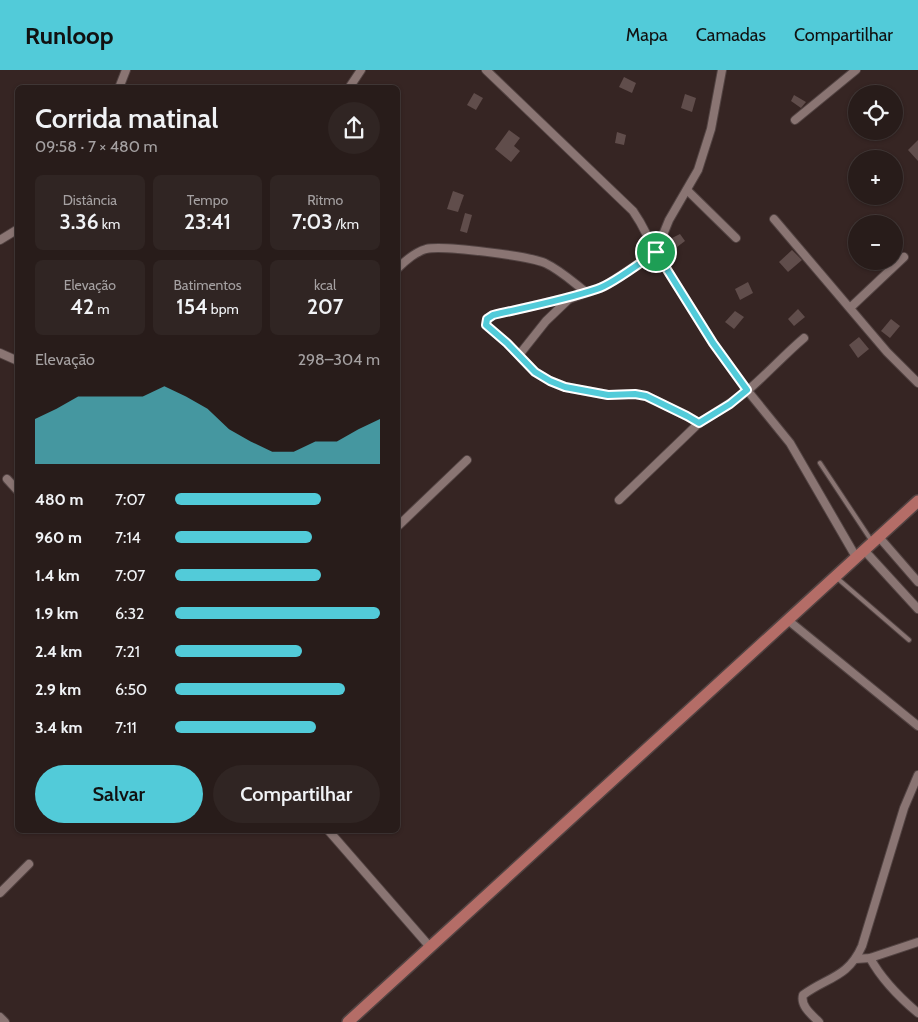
<!DOCTYPE html>
<html lang="pt">
<meta charset="utf-8">
<style>
body{margin:0;font-family:Cabin,sans-serif;background:#302523;color:#f1f3f6;height:100vh;display:flex;flex-direction:column;font-size:19px;white-space:nowrap}
*{box-sizing:border-box;margin:0}
p{font-size:16px;color:#a5a1a2}
.icon{flex:none;width:28px;height:28px;fill:none;stroke:currentColor;stroke-width:2;stroke-linecap:round;stroke-linejoin:round}
.map{position:relative;flex:1;overflow:hidden}
.panel{position:absolute;left:15px;top:15px;width:385px;height:748px;display:flex;flex-direction:column;background:#281c1a;border-radius:8px;box-shadow:0 1px 4px #0004,0 0 0 1px #443a39}
.panel>*{flex:none}
.fabs{position:absolute;left:848px;top:15px;display:grid;gap:10px}
.fabs a{display:grid;place-items:center;width:55px;height:55px;border-radius:50%;background:#281c1a;box-shadow:0 1px 4px #0004,0 0 0 1px #443a39;font-size:25px}
.pin{position:absolute;display:grid;place-items:center;width:42px;height:42px;color:#fff;margin:-21px;border:2px solid #fff;border-radius:50%;box-shadow:0 1px 5px #0007}
.round{display:grid;place-items:center;flex:none;width:52px;height:52px;border-radius:26px;background:#302523}
.summary{display:flex;align-items:center;justify-content:space-between;height:85px;padding:0 20px}
h1{font-size:28px;font-weight:600;line-height:38px}
.metrics{display:grid;grid-template-columns:repeat(3,1fr);gap:8px;height:85px;padding:5px 20px}
.metrics div{display:grid;align-content:center;border-radius:8px;background:#302523;text-align:center}
.metrics b{font-size:21px;font-weight:600}
.metrics small{font-size:14px;font-weight:400}
.metrics p{font-size:14px}
.chart{height:140px;padding:10px 20px}
.chart p{display:flex;justify-content:space-between}
.chart svg{width:100%;height:90px;margin-top:5px;fill:#52cbd9;opacity:.7}
.primary-button{display:flex;gap:10px;margin-top:auto;padding:10px 20px}
.primary-button a{flex:1;height:58px;border-radius:30px;background:#52cbd9;color:#111;font-size:20px;font-weight:600;line-height:58px;text-align:center}
.primary-button a+a{background:#302523;color:#f1f3f6}
ul{padding:0 20px;list-style:none;font-size:16px}
li{display:grid;grid-template-columns:80px 60px 1fr;align-items:center;height:38px}
li i{height:12px;border-radius:6px;background:#52cbd9}
header{display:flex;align-items:center;gap:30px;box-sizing:border-box;height:70px;padding:0 25px;background:#52cbd9;color:#111}
header strong{font-size:24px}
nav{display:flex;gap:28px;margin-inline-start:auto;font-size:18px}
.map>svg:first-child{display:block}
.building{fill:#604d4b}
.lines{fill:none;stroke-linecap:round;stroke-linejoin:round}
.lane-casing{stroke:#524342;stroke-width:6}
.street-casing{stroke:#524342;stroke-width:10}
.primary-casing{stroke:#524342;stroke-width:14}
.lane{stroke:#8a7573;stroke-width:4}
.street{stroke:#8a7573;stroke-width:8}
.primary{stroke:#b46d67;stroke-width:11}
.route-casing{stroke:#fff;stroke-width:10}
.route{stroke:#52cbd9;stroke-width:6}
</style>
<header>
<strong>Runloop</strong>
<nav><a>Mapa</a><a>Camadas</a><a>Compartilhar</a></nav>
</header>
<div class="map">
<svg width="918" height="952" viewBox="0 0 918 952">
<rect width="100%" height="100%" fill="#362523"/>
<g class="building">
<polygon points="624,7 636,13 632,23 619,17"/>
<polygon points="474,23 483,28 476,40 467,35"/>
<polygon points="685,24 696,28 692,42 681,38"/>
<polygon points="794,25 806,32 801,38 791,31"/>
<polygon points="509,60 520,68 514,76 520,81 511,92 495,79"/>
<polygon points="617,62 626,65 624,75 615,73"/>
<polygon points="918,70 918,91 908,80"/>
<polygon points="453,121 464,125 458,142 447,139"/>
<polygon points="465,143 472,145 467,163 460,161"/>
<polygon points="680,164 685,171 673,180 668,172 668,170"/>
<polygon points="792,180 802,190 788,202 779,192"/>
<polygon points="748,212 753,223 740,230 735,219"/>
<polygon points="798,239 805,247 794,256 788,249"/>
<polygon points="735,241 744,247 734,259 725,252"/>
<polygon points="891,249 900,256 890,268 881,261"/>
<polygon points="859,267 869,279 858,288 849,275"/>
</g>
<g class="lines">
<defs>
<g id="lane">
<polyline points="820,393 871,470"/>
<polyline points="837,508 909,570"/>
</g>
<g id="street">
<polyline points="486,0 633,141 640,152 656,182 713,273 747,320 790,373 856,487"/>
<polyline points="119,18 126,0"/>
<polyline points="349,18 361,0"/>
<polyline points="795,50 856,0"/>
<polyline points="687,120 736,168"/>
<polyline points="774,149 887,282 918,313"/>
<polyline points="0,170 18,159"/>
<path d="M398 198C405 191 415 182 426 179 443 175 529 186 545 193 560 200 573 212 586 222"/>
<path d="M569 229 558 230 493 245 487 249 486 255 507 273 535 302 550 311 565 317 608 325 635 324 646 326 687 346 699 353C715 343 732 333 747 321 767 304 784 285 804 268"/>
<polyline points="851,237 904,187"/>
<polyline points="0,283 18,291"/>
<polyline points="519,285 546,251 569,229 605,216 656,182 669,150 698,100 711,59 722,0"/>
<polyline points="7,409 18,421"/>
<polyline points="619,430 699,353"/>
<polyline points="398,456 467,390"/>
<polyline points="879,467 918,512"/>
<polyline points="864,480 918,539"/>
<polyline points="789,551 918,656"/>
<polyline points="328,760 430,877"/>
<polyline points="0,823 29,794"/>
<path d="M870 888C882 910 899 927 918 943"/>
<polyline points="856,889 870,888 918,872"/>
<polyline points="0,947 5,952"/>
<path d="M819 952C812 945 800 936 803 925 827 907 848 908 862 876L904 738 918 705"/>
</g>
<polyline id="primary" points="348,952 918,431"/>
</defs>
<use href="#lane" class="lane-casing"/>
<use href="#street" class="street-casing"/>
<use href="#primary" class="primary-casing"/>
<use href="#lane" class="lane"/>
<use href="#street" class="street"/>
<use href="#primary" class="primary"/>
</g>
<g class="lines">
<defs>
<path id="route" d="M656 182 713 273 747 320 730 334 699 353 687 346 646 326 635 324 608 325 565 317 550 311 535 302 507 273 486 255 487 249 493 245C528 237 564 230 597 219 613 214 641 192 656 182Z"/>
</defs>
<use href="#route" class="route-casing"/>
<use href="#route" class="route"/>
</g>
</svg>
<div class="fabs">
<a><svg class="icon" aria-label="locate" viewBox="0 0 24 24"><circle cx="12" cy="12" r="6"/><path d="M12 2v4M12 18v4M2 12h4M18 12h4"/></svg></a>
<a>+</a>
<a>−</a>
</div>
<div class="pin" style="left:656px;top:182px;background:#1e9e55"><svg class="icon" aria-label="arrive" viewBox="0 0 24 24"><path d="M6 21V4h12l-3 4 3 4H6"/></svg></div>
<section class="panel">
<div class="summary"><div><h1>Corrida matinal</h1><p>09:58 · 7 × 480 m</p></div><a class="round"><svg class="icon" aria-label="share" viewBox="0 0 24 24"><path d="M12 15V3M7 8l5-5 5 5M5 13v7h14v-7"/></svg></a></div>
<div class="metrics">
<div><p>Distância</p><b>3.36<small> km</small></b></div>
<div><p>Tempo</p><b>23:41</b></div>
<div><p>Ritmo</p><b>7:03<small> /km</small></b></div>
</div>
<div class="metrics">
<div><p>Elevação</p><b>42<small> m</small></b></div>
<div><p>Batimentos</p><b>154<small> bpm</small></b></div>
<div><p>kcal</p><b>207</b></div>
</div>
<div class="chart"><p><span>Elevação</span>298–304 m</p>
<svg viewBox="0 0 160 44" preserveAspectRatio="none"><path d="M0 44V22L10 17L20 11L30 11L40 11L50 11L60 6L70 11L80 17L90 27L100 33L110 38L120 38L130 33L140 33L150 27L160 22V44z"/></svg>
</div>
<ul>
<li><b>480 m</b>7:07<i style="width:71%"></i></li>
<li><b>960 m</b>7:14<i style="width:67%"></i></li>
<li><b>1.4 km</b>7:07<i style="width:71%"></i></li>
<li><b>1.9 km</b>6:32<i style="width:100%"></i></li>
<li><b>2.4 km</b>7:21<i style="width:62%"></i></li>
<li><b>2.9 km</b>6:50<i style="width:83%"></i></li>
<li><b>3.4 km</b>7:11<i style="width:69%"></i></li>
</ul>
<div class="primary-button"><a>Salvar</a><a>Compartilhar</a></div>
</section>
</div>
